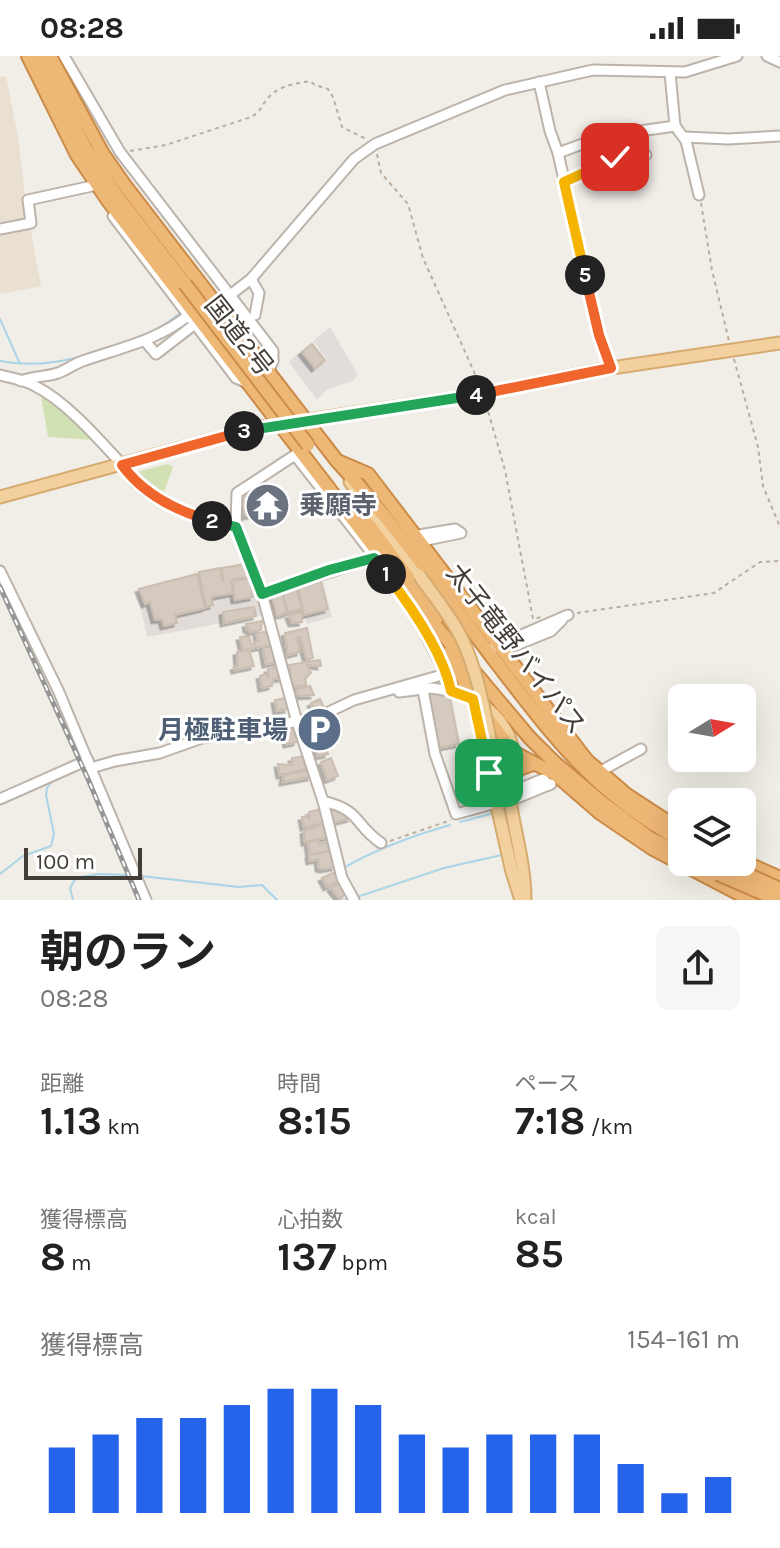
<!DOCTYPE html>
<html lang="ja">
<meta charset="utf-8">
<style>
body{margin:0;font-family:Karla,"Noto Sans JP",sans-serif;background:#f6f6f6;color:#222;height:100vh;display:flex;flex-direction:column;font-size:30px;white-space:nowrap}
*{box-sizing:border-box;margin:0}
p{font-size:26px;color:#767676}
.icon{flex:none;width:44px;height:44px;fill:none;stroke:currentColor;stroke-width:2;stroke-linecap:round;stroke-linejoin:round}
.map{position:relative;height:844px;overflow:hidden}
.details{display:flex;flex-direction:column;background:#fff;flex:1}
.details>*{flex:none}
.needle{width:52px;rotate:79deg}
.controls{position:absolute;left:668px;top:628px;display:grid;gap:16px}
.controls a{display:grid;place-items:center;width:88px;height:88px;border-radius:12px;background:#fff;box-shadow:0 8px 32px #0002;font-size:40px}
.scale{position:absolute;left:24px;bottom:20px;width:118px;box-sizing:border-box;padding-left:8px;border:4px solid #433d37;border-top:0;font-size:22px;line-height:28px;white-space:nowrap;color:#433d37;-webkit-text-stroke:6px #fff;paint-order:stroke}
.pin{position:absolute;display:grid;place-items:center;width:68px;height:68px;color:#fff;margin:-34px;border-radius:16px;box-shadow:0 4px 12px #0006}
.km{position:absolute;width:40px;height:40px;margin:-20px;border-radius:50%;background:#222;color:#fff;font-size:22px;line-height:40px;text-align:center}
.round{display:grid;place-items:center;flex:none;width:84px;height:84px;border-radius:12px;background:#f6f6f6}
.head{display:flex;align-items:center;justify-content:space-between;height:136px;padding:0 40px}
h1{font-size:44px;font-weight:700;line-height:60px}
.stats{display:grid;grid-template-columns:repeat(3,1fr);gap:12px;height:136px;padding:8px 40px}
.stats div{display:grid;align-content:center}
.stats b{font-size:40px;font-weight:700}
.stats small{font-size:22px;font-weight:400}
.stats p{font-size:22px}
.chart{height:224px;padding:16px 40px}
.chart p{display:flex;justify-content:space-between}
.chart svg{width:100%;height:144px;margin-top:8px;stroke:#2563eb;stroke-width:6}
.status{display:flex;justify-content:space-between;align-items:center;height:56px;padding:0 40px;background:#fff;direction:ltr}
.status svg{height:22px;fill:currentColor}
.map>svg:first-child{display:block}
.industrial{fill:#e1dcd8}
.education{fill:#e9e0d2}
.green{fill:#d2e1b4}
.parking{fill:#e0dddb}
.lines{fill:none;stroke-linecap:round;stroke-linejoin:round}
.stream{stroke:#a9d5e7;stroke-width:2}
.building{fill:#d4cac0;stroke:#cbbeb1;stroke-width:2;filter:url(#shadow)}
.minor-tunnel{stroke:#cecac4;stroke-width:9;stroke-dasharray:9 4.5;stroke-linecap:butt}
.minor-casing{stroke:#bcb3aa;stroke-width:13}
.major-casing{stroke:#d6ab70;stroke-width:15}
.highway-casing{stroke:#cb8b47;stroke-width:16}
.path{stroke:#bcad9d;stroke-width:2;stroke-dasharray:4 4;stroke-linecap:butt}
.minor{stroke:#fff;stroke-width:9}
.major{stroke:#f3d19e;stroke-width:11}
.highway{stroke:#edb776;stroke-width:12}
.rail-casing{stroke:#959595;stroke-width:5}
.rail{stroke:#fff;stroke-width:2;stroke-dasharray:6;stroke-linecap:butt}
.major-bridge-casing{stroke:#d6ab70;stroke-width:15;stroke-linecap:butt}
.highway-bridge-casing{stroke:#cb8b47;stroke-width:16;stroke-linecap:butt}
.major-bridge{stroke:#f3d19e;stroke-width:11}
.highway-bridge{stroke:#edb776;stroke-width:12}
.split-1-casing{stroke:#fff;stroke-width:16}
.split-2-casing{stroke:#fff;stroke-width:16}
.split-3-casing{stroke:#fff;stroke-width:16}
.split-4-casing{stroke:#fff;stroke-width:16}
.split-5-casing{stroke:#fff;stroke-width:16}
.split-6-casing{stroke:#fff;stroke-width:16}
.split-1{stroke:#f5b400;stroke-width:10}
.split-2{stroke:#22a559;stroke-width:10}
.split-3{stroke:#f0652b;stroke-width:10}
.split-4{stroke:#22a559;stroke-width:10}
.split-5{stroke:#f0652b;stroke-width:10}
.split-6{stroke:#f5b400;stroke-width:10}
.labels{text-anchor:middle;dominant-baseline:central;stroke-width:6;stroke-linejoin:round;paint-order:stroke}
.street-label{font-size:26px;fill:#433d37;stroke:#fff}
.worship-label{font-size:26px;font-weight:bold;fill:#5b616d;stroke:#fff;text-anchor:start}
.service-label{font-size:26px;font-weight:bold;fill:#4e5e75;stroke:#fff;text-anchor:end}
</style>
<div class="status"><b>08:28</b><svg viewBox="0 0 49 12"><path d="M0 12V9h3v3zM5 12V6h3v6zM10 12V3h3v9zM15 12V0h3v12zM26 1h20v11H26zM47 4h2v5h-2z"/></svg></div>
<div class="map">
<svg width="780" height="844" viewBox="0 0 780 844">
<defs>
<filter id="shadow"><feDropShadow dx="-3.5" dy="3.5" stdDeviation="0" flood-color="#0004"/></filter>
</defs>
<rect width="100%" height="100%" fill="#f1ede7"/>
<g class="industrial">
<polygon points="246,508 264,559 147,581 137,534 163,525"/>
<polygon points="322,522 332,561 307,568 301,555 274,562 268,542"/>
</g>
<g class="education">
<polygon points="6,20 18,81 28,165 0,170 0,21"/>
<polygon points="30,170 41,230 0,238 0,176"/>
</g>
<g class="green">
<polygon points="41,340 84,372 95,384 48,381"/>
<polygon points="168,408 173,411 162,441 135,421 137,416"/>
</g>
<g class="parking">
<polygon points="330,271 358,319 352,325 326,334 317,344 289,306 301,295 316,314 327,303 313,285"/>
<polygon points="328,660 336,680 308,688 303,668"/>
</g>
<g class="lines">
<g class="stream">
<polyline points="0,263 20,308"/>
<path d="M100 295C127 286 159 276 180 257"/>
<path d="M0 305C30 311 61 307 90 298"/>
<polyline points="431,627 442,625"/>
<polyline points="73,715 86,711"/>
<polyline points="460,766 490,758"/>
<path d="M342 813C375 793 412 780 450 769"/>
<polyline points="0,818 23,800 51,790 54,778 46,739 47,732 53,724"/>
<polyline points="141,820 239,831 262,829 277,844"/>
<polyline points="357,841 444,812 502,799"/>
<polyline points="73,844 70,832 76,822 98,818 130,819"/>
<polyline points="345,844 348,843"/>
</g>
</g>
<g class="building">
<polygon points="312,288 325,304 315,312 302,296"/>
<polygon points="257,434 264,454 259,455 260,458 246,460 239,440"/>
<polygon points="245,508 249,521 231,524 233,537 211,541 213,549 206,551 199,516 220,512 223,526 222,512"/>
<polygon points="197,518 205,552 175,559 177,567 164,570 162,563 155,564 150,546 145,548 139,533"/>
<polygon points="250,522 253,541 235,544 232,525"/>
<polygon points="320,523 328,553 304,559 298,531"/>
<polygon points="296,532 302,553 288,556 283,537"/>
<polygon points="282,536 287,557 277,560 272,540"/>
<polygon points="254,551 256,560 224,567 223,556"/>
<polygon points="302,556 302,566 292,567 289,559"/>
<polygon points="262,565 261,574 250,576 249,572 247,573 246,568"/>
<polygon points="307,572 313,602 307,604 300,581 297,582 300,596 288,599 285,577"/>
<polygon points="271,575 274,587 271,589 243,594 240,581 249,580 251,588 255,589 255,586 258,585 257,577"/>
<polygon points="274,590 278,606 266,608 263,592"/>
<polygon points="249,594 254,610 235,614 234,611 238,610 237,596"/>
<polygon points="320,604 321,610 307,609 311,617 305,622 306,629 293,631 289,609"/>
<polygon points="280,611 282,622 273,623 272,630 262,632 260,620 267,618 269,622 268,613"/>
<polygon points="310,630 314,639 298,640 297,633"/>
<polygon points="427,637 450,641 459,688 437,692"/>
<polygon points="286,642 288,653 277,655 275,644"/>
<polygon points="320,643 325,654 316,658 311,647"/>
<polygon points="294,670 297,686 287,688 284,672"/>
<polygon points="325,685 328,698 318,700 315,687"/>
<polygon points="305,700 308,713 280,719 278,708 293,709 292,702"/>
<polygon points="331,702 338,720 327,724 321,706"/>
<polygon points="310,714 311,721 283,726 284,719"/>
<polygon points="334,750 351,762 332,767 328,752"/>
<polygon points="321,753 325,767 304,771 302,761 308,760 310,764 309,756"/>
<polygon points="325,767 329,781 305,786 304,775"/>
<polygon points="318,784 319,788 331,786 332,794 310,799 308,786"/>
<polygon points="332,795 335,811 323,813 319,812 318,803 310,805 309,799"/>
<polygon points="335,816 340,825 327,831 322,822"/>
<polygon points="340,827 346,838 339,842 331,832"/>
</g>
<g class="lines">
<polyline class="minor-tunnel" points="568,721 603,708"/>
<defs>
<g id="minor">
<polyline points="64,0 120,96 273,295 273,305 268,316"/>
<polyline points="767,0 780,6"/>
<polyline points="670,17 675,70 686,85 699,139"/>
<polyline points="539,26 550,75 558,97 599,279 611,312"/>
<polyline points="685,81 728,83 780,80"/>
<polyline points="558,97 604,80 675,70"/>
<polyline points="609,98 615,101 646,99"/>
<polyline points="564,126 588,115 609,98 612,78"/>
<polyline points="113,160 236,322 245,326"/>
<polyline points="0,173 31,167 28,144 92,130"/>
<polyline points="251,223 259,237 255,259"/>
<polyline points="217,249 251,223 354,103 375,88 505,34 593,14 685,16 737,0"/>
<polyline points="145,285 156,298 191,271"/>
<path d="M0 319C11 322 25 324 35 330 65 345 95 379 117 403 124 411 129 421 136 427 164 453 201 462 236 471L262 538 297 666 323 745 342 822 354 844"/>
<path d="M21 325C33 320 46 321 58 317 66 314 73 309 80 306 119 292 158 285 190 258"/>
<path d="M236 471 237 437 295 399C343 462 399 524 434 595 441 608 448 620 451 635"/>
<polyline points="417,486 461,477 455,473 419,479"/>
<polyline points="0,515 58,634 146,844"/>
<polyline points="262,538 377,501"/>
<polyline points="494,591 568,559"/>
<polyline points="509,592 551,575 562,564"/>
<polyline points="423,634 435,698 456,758 496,747"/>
<polyline points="399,636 431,632 451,635 473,643"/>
<polyline points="91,712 115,705 160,697 202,682 316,662 354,644 442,619"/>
<polyline points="599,716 641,693"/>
<polyline points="509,737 543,723 549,729"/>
<polyline points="517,742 551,728"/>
<polyline points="0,743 88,704"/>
<path d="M323 745C363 755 353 768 381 787"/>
</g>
<g id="major">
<polyline points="350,426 419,519"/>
<polyline points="0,441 254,372 481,338 598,314 780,287"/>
<polyline points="473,644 512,816 520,841"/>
<path d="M477 645C501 660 517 683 513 713 512 723 509 733 510 744 515 778 525 809 525 844"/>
</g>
<g id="highway">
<polyline points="28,0 77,99 109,146 420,551 529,681 554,706 604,748 650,782 682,798"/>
<polyline points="39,0 86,93 117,140 185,228"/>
<path d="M50 0 103 98 126 131 337 405C396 469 446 541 499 610 556 684 597 739 682 785"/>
<polyline points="340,406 368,418 588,706"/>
<polyline points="365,464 438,561"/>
<polyline points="450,596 473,643 513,696 555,718 600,757 653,793 751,844"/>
<polyline points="584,702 627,739 682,775"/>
<polyline points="513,715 533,708"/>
<polyline points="742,805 780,822"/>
<polyline points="696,806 718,818"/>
</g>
</defs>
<use href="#minor" class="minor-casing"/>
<use href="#major" class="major-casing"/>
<use href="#highway" class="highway-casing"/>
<g class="path">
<path d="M130 95 166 89 251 61C261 56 261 50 268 42 280 29 294 28 310 25L315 29 328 33 333 41 342 71 368 84"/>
<polyline points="377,98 381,117 408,148 423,202 479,327"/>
<polyline points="701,147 712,214 729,285"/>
<polyline points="734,303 758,391 763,430 780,471"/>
<polyline points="486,348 505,414 533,563 542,561"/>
<polyline points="577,557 714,537 760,506 780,505"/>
<polyline points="390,785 451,764"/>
</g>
<use href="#minor" class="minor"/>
<use href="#major" class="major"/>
<use href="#highway" class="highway"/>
<defs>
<polyline id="rail" points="0,531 88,723 139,844"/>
</defs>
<use href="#rail" class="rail-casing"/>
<use href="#rail" class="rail"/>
<defs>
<path id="major-bridge" d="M419 519C433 539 450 559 461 581 480 620 486 666 495 708"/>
<g id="highway-bridge">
<polyline points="185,228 308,389"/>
<polyline points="722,807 780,833"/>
<polyline points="718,818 778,844"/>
</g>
</defs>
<use href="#major-bridge" class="major-bridge-casing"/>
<use href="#highway-bridge" class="highway-bridge-casing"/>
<use href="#major-bridge" class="major-bridge"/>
<use href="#highway-bridge" class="highway-bridge"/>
</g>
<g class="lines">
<defs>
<path id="split-1" d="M386 518C410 549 443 596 451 635L473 643 489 717"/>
<polyline id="split-2" points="212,465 236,471 262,538 329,514 374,502 386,518"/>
<path id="split-3" d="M212 465C176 455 144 439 122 409L244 375"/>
<polyline id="split-4" points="244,375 476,339"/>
<polyline id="split-5" points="476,339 611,312 599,279 585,219"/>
<polyline id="split-6" points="585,219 564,126 588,115 609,98 615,101"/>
</defs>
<use href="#split-1" class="split-1-casing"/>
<use href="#split-2" class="split-2-casing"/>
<use href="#split-3" class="split-3-casing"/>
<use href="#split-4" class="split-4-casing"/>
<use href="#split-5" class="split-5-casing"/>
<use href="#split-6" class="split-6-casing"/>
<use href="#split-1" class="split-1"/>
<use href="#split-2" class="split-2"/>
<use href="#split-3" class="split-3"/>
<use href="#split-4" class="split-4"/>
<use href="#split-5" class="split-5"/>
<use href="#split-6" class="split-6"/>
</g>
<defs>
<symbol id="temple-disc" viewBox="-11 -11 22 22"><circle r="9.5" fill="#6b7280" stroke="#fff"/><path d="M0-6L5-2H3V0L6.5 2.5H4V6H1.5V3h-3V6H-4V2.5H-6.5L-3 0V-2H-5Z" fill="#fff"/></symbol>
<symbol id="parking-disc" viewBox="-11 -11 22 22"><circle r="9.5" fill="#5c6f8a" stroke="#fff"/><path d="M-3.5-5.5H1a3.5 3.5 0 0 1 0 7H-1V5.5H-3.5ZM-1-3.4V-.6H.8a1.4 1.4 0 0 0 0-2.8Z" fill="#fff"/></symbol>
</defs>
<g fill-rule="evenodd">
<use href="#temple-disc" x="242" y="424" width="51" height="51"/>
<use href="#parking-disc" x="294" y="648" width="51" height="51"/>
</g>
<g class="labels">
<g class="street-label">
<text transform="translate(239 280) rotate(52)">国道2号</text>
<text transform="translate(516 593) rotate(52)">太子竜野バイパス</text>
</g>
<g class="worship-label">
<text x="299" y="449">乗願寺</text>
</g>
<g class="service-label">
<text x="288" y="674">月極駐車場</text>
</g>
</g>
</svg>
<div class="controls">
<a><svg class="needle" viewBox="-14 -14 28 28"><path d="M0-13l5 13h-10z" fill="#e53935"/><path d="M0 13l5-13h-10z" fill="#767676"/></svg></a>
<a><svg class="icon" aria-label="layers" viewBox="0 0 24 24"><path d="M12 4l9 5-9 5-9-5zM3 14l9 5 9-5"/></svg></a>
</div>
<div class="scale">100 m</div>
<div class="pin" style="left:489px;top:717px;background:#1e9e55"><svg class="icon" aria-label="arrive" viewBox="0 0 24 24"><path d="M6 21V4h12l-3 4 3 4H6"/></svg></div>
<div class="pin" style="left:615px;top:101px;background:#d93025"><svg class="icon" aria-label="check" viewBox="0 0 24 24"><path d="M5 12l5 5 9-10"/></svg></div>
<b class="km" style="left:386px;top:518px">1</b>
<b class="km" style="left:212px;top:465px">2</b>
<b class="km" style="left:244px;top:375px">3</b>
<b class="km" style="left:476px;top:339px">4</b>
<b class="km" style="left:585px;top:219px">5</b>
</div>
<section class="details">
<div class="head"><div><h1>朝のラン</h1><p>08:28</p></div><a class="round"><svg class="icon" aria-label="share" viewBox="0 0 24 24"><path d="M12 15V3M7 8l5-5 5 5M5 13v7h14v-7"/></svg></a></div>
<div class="stats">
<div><p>距離</p><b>1.13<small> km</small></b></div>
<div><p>時間</p><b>8:15</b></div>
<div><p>ペース</p><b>7:18<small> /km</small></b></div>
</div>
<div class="stats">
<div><p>獲得標高</p><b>8<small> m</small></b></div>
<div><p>心拍数</p><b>137<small> bpm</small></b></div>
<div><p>kcal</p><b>85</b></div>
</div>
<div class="chart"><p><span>獲得標高</span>154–161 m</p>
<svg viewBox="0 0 160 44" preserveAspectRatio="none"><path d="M5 44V24M15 44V20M25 44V15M35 44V15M45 44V11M55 44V6M65 44V6M75 44V11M85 44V20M95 44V24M105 44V20M115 44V20M125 44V20M135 44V29M145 44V38M155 44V33"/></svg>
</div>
</section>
